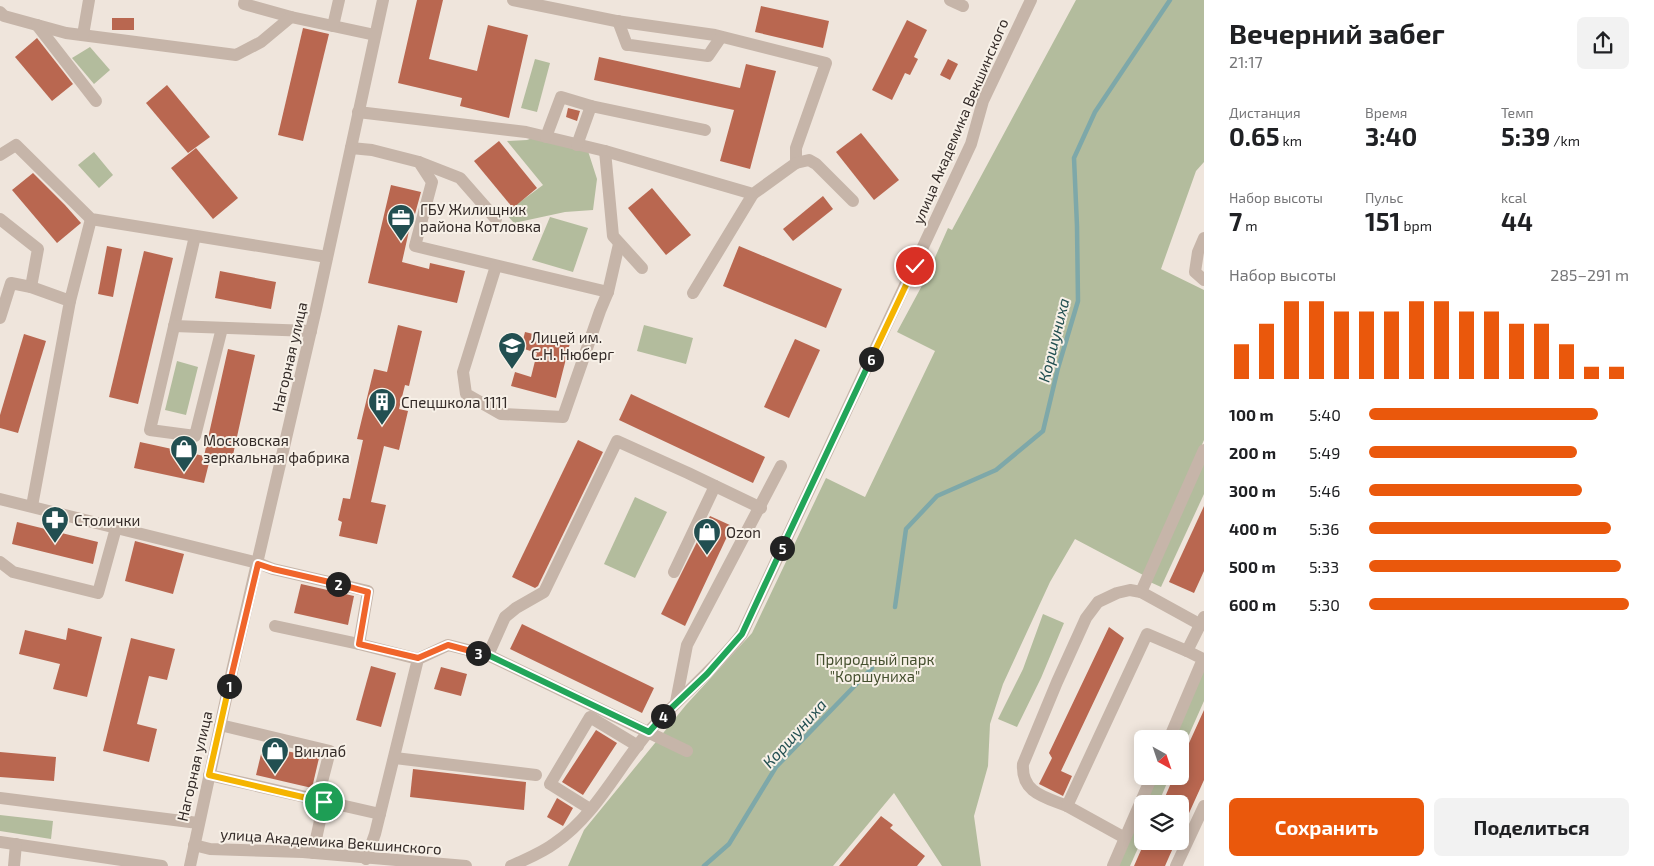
<!DOCTYPE html>
<html lang="ru">
<meta charset="utf-8">
<style>
body{margin:0;font-family:"Exo 2",sans-serif;background:#f2f2f2;color:#202124;height:100vh;display:flex;flex-direction:column;font-size:19px;white-space:nowrap}
*{box-sizing:border-box;margin:0}
p{font-size:16px;color:#757577}
.icon{flex:none;width:28px;height:28px;fill:none;stroke:currentColor;stroke-width:2;stroke-linecap:round;stroke-linejoin:round}
.map{position:relative;flex:1;overflow:hidden}
.details{display:flex;flex-direction:column;background:#fff;width:450px}
.details>*{flex:none}
.needle{width:32px;rotate:140deg}
.fabs{position:absolute;left:1134px;top:730px;display:grid;gap:10px}
.fabs a{display:grid;place-items:center;width:55px;height:55px;border-radius:8px;background:#fff;box-shadow:0 2px 12px #0003;font-size:25px}
.pin{position:absolute;display:grid;place-items:center;width:42px;height:42px;color:#fff;margin:-21px;border:2px solid #fff;border-radius:50%;box-shadow:0 1px 5px #0007}
.km{position:absolute;width:25px;height:25px;margin:-12px;border-radius:50%;background:#222;color:#fff;font-size:14px;line-height:25px;text-align:center}
.round{display:grid;place-items:center;flex:none;width:52px;height:52px;border-radius:8px;background:#f2f2f2}
.headline{display:flex;align-items:center;justify-content:space-between;height:85px;padding:0 25px}
h1{font-size:28px;font-weight:700;line-height:38px}
.metrics{display:grid;grid-template-columns:repeat(3,1fr);gap:8px;height:85px;padding:5px 25px}
.metrics div{display:grid;align-content:center}
.metrics b{font-size:25px;font-weight:700}
.metrics small{font-size:14px;font-weight:400}
.metrics p{font-size:14px}
.chart{height:140px;padding:10px 25px}
.chart p{display:flex;justify-content:space-between}
.chart svg{width:100%;height:90px;margin-top:5px;stroke:#ea580c;stroke-width:6}
.action{display:flex;gap:10px;margin-top:auto;padding:10px 25px}
.action a{flex:1;height:58px;border-radius:8px;background:#ea580c;color:#fff;font-size:20px;font-weight:700;line-height:58px;text-align:center}
.action a+a{background:#f2f2f2;color:#202124}
ul{padding:0 25px;list-style:none;font-size:16px}
li{display:grid;grid-template-columns:80px 60px 1fr;align-items:center;height:38px}
li i{height:12px;border-radius:6px;background:#ea580c}
main{display:flex;flex:1;min-height:0}
.map>svg:first-child{display:block}
.green{fill:#b3bc9d}
.lines{fill:none;stroke-linecap:round;stroke-linejoin:round}
.stream{stroke:#7ea8a9;stroke-width:4.5}
.building{fill:#b96750}
.minor{stroke:#c6b5a9;stroke-width:12}
.split-1-casing{stroke:#fff;stroke-width:10}
.split-2-casing{stroke:#fff;stroke-width:10}
.split-3-casing{stroke:#fff;stroke-width:10}
.split-4-casing{stroke:#fff;stroke-width:10}
.split-5-casing{stroke:#fff;stroke-width:10}
.split-6-casing{stroke:#fff;stroke-width:10}
.split-7-casing{stroke:#fff;stroke-width:10}
.split-1{stroke:#f5b400;stroke-width:6}
.split-2{stroke:#f0652b;stroke-width:6}
.split-3{stroke:#f0652b;stroke-width:6}
.split-4{stroke:#22a559;stroke-width:6}
.split-5{stroke:#22a559;stroke-width:6}
.split-6{stroke:#22a559;stroke-width:6}
.split-7{stroke:#f5b400;stroke-width:6}
.labels{text-anchor:middle;dominant-baseline:central;stroke-width:4;stroke-linejoin:round;paint-order:stroke}
.street-label{font-size:15px;fill:#342b28;stroke:#f7f0e7}
.poi-label{font-size:15px;fill:#342b28;stroke:#f7f0e7;text-anchor:start}
.park-label{font-size:15px;fill:#444f2e;stroke:#f7f0e7}
.water-label{font-size:16px;font-style:italic;fill:#224f51;stroke:#f7f0e7}
</style>
<main>
<div class="map">
<svg width="1204" height="866" viewBox="0 0 1204 866">
<rect width="100%" height="100%" fill="#efe5dc"/>
<g class="green">
<polygon points="1076,0 1204,0 1204,162 1196,171 1161,269 1204,290 1204,440 1145,576 1075,539 1050,582 1003,684 990,724 988,766 974,816 981,866 942,866 894,793 833,866 568,866 584,830 686,705 752,633 826,478 865,497 935,351 897,332 925,280 948,228 952,230"/>
<polygon points="90,47 110,70 94,84 72,58"/>
<polygon points="535,59 550,63 537,112 521,108"/>
<polygon points="535,137 588,151 597,179 593,210 565,212 514,223 505,213 543,185 507,141 527,140"/>
<polygon points="94,152 113,175 99,188 78,165"/>
<polygon points="550,217 588,228 573,272 532,260"/>
<polygon points="644,325 693,338 686,364 637,351"/>
<polygon points="177,361 198,367 186,415 165,410"/>
<polygon points="1204,459 1204,494 1161,587 1150,582"/>
<polygon points="635,497 667,512 635,578 604,564"/>
<polygon points="1043,614 1064,623 1041,678 1017,727 998,719 1023,669"/>
<polygon points="1204,669 1204,701 1180,755 1180,739 1173,739"/>
<polygon points="1156,776 1170,776 1158,804 1144,804"/>
<polygon points="1142,807 1142,839 1130,866 1116,866"/>
<polygon points="0,815 53,821 51,839 0,831"/>
</g>
<g class="lines">
<g class="stream">
<polyline points="895,607 906,529 937,496 996,470 1043,431 1058,368 1078,301 1077,226 1074,158 1095,112 1170,0"/>
<polyline points="704,866 729,844 776,767 872,668"/>
</g>
</g>
<g class="building">
<polygon points="417,0 443,0 429,59 477,71 488,25 528,35 509,118 460,106 462,98 398,83"/>
<polygon points="761,6 829,21 823,48 755,32"/>
<rect x="112" y="18" width="22" height="12"/>
<polygon points="907,20 927,30 914,57 918,59 910,75 905,73 892,100 872,90"/>
<polygon points="303,28 329,34 303,141 278,135"/>
<polygon points="37,38 73,84 52,101 15,57"/>
<polygon points="599,57 740,88 746,64 776,71 750,169 720,161 734,110 594,80"/>
<polygon points="948,59 958,64 950,80 940,75"/>
<polygon points="167,85 210,137 188,153 146,103"/>
<polygon points="568,108 580,111 577,121 566,117"/>
<polygon points="861,133 899,180 874,200 836,152"/>
<polygon points="499,141 537,188 513,208 474,161"/>
<polygon points="196,148 238,198 213,219 171,168"/>
<polygon points="33,173 65,205 81,223 57,243 12,190"/>
<polygon points="391,185 421,192 415,214 413,213 402,262 429,269 430,263 465,271 457,303 368,283"/>
<polygon points="652,188 691,235 666,255 628,208"/>
<polygon points="823,196 833,209 793,241 783,229"/>
<polygon points="107,246 122,249 113,297 98,294"/>
<polygon points="739,246 842,289 826,328 723,286"/>
<polygon points="144,251 173,258 138,404 109,397"/>
<polygon points="220,271 276,282 271,309 215,298"/>
<polygon points="398,325 422,331 409,386 405,385 399,409 408,411 399,450 384,446 371,502 386,505 377,544 339,536 342,522 338,520 343,498 350,499 363,440 357,439 374,369 387,372"/>
<polygon points="525,332 570,343 556,398 511,386 515,372 531,377 537,353 521,348"/>
<polygon points="24,334 46,341 18,433 0,428 0,415"/>
<polygon points="795,339 820,350 789,418 764,407"/>
<polygon points="228,349 255,355 231,464 210,459 204,483 134,468 140,442 204,456"/>
<polygon points="631,394 765,457 753,483 619,420"/>
<polygon points="578,440 603,452 538,586 535,588 512,577"/>
<polygon points="1204,506 1204,571 1194,593 1169,582"/>
<polygon points="710,516 732,526 685,626 661,614"/>
<polygon points="17,522 98,542 93,564 12,544"/>
<polygon points="135,541 184,554 173,594 125,581"/>
<polygon points="301,584 354,596 348,625 294,613"/>
<polygon points="522,624 654,688 642,713 510,649"/>
<polygon points="1109,627 1124,638 1061,771 1072,776 1063,796 1039,784 1052,758 1049,753"/>
<polygon points="68,628 102,637 87,697 53,689 60,664 19,654 25,630 66,640"/>
<polygon points="131,638 175,649 167,680 149,676 137,724 157,729 149,762 103,751"/>
<polygon points="371,666 396,673 381,727 356,720"/>
<polygon points="441,667 467,674 461,696 434,689"/>
<polygon points="1204,710 1204,780 1180,833 1180,804 1162,804 1174,776 1180,776 1180,763"/>
<polygon points="596,730 617,743 583,795 562,782"/>
<polygon points="263,746 319,758 312,788 256,775"/>
<polygon points="0,752 56,757 54,781 0,777"/>
<polygon points="413,769 526,782 524,810 410,797"/>
<polygon points="557,798 573,808 563,826 547,817"/>
<polygon points="881,816 893,825 890,828 925,856 917,866 839,866"/>
<polygon points="1145,841 1176,841 1165,866 1134,866"/>
</g>
<g class="lines">
<g class="minor">
<polyline points="245,0 244,4 291,17 375,35"/>
<polyline points="513,0 616,21 715,35 826,63 796,148 796,163 753,194 605,151 613,236 642,268"/>
<polyline points="950,0 963,6"/>
<polyline points="0,12 4,16 66,33 236,55 261,42 291,17"/>
<polyline points="618,21 627,45 630,45 708,56 721,37"/>
<polyline points="37,25 96,101"/>
<polyline points="333,26 339,0"/>
<polyline points="83,35 89,0"/>
<polyline points="358,112 526,132 605,151"/>
<polyline points="546,137 561,97 591,106"/>
<polyline points="577,145 591,106 705,130"/>
<polyline points="351,148 372,150 419,162 432,182 415,246 608,292"/>
<polyline points="0,155 16,145 91,219 327,257"/>
<polyline points="419,162 460,178 496,219"/>
<polyline points="796,163 809,160 816,164 853,201"/>
<polyline points="0,219 38,249 31,287 70,301 32,506"/>
<polyline points="195,236 150,430 195,436 222,328"/>
<polyline points="1204,238 1198,252 1195,272 1204,280"/>
<polyline points="496,266 463,372 466,394 501,414 563,417 600,311 608,292 619,244"/>
<polyline points="693,293 753,194"/>
<polyline points="70,301 91,219"/>
<polyline points="0,318 11,283 31,287"/>
<polyline points="174,326 311,331"/>
<polyline points="0,499 258,563 273,569 368,591 359,644"/>
<polyline points="0,562 13,572 98,593 116,528"/>
<polyline points="674,572 715,486"/>
<polyline points="1141,592 1204,450"/>
<polyline points="275,626 359,644 418,659 448,645 488,655"/>
<polyline points="676,702 687,645 781,466"/>
<polyline points="220,725 330,751 317,801"/>
<polyline points="1169,739 1203,659 1187,651 1204,617"/>
<polyline points="687,751 488,655 505,617 516,608 544,592 617,441 688,473 761,508"/>
<polyline points="395,758 536,775"/>
<polyline points="209,775 380,814"/>
<polyline points="0,798 198,823"/>
<path d="M1067 806C1045 797 1021 793 1023 764L1057 682 1086 618 1098 602 1117 593 1130 590 1141 592 1201 625"/>
<polyline points="590,809 550,784 590,717 638,746"/>
<polyline points="1125,838 1067,806 1147,634 1187,651"/>
<polyline points="0,842 162,866"/>
<polyline points="194,845 210,849 303,852 466,866"/>
<polyline points="313,853 324,802"/>
<polyline points="366,859 375,834 418,659"/>
<polyline points="14,866 16,844"/>
<polyline points="190,866 232,671 316,309 383,0"/>
<path d="M511 866C526 859 542 853 555 843 596 815 618 767 650 730 680 697 715 669 742 634L971 144 983 101 1031 0"/>
<polyline points="1113,866 1152,776"/>
<polyline points="1176,866 1204,806"/>
</g>
</g>
<g class="lines">
<defs>
<polyline id="split-1" points="229,686 209,775 324,802"/>
<polyline id="split-2" points="229,686 258,564 273,569 338,584"/>
<polyline id="split-3" points="338,584 368,592 359,644 418,658 448,645 478,653"/>
<polyline id="split-4" points="478,653 488,655 649,732 663,716"/>
<polyline id="split-5" points="663,716 707,674 742,634 782,548"/>
<polyline id="split-6" points="782,548 871,359"/>
<polyline id="split-7" points="871,359 915,266"/>
</defs>
<use href="#split-1" class="split-1-casing"/>
<use href="#split-2" class="split-2-casing"/>
<use href="#split-3" class="split-3-casing"/>
<use href="#split-4" class="split-4-casing"/>
<use href="#split-5" class="split-5-casing"/>
<use href="#split-6" class="split-6-casing"/>
<use href="#split-7" class="split-7-casing"/>
<use href="#split-1" class="split-1"/>
<use href="#split-2" class="split-2"/>
<use href="#split-3" class="split-3"/>
<use href="#split-4" class="split-4"/>
<use href="#split-5" class="split-5"/>
<use href="#split-6" class="split-6"/>
<use href="#split-7" class="split-7"/>
</g>
<defs>
<symbol id="office-pin" viewBox="-11 -11 22 30"><path d="M0 17L-7.5 6A9.5 9.5 0 1 1 7.5 6Z" fill="#224f51" stroke="#f7f0e7"/><path d="M-6-3h4V-5.5h4V-3h4V5H-6ZM-1-4.5V-3h2v-1.5ZM-6 0V1H6V0Z" fill="#fff"/></symbol>
<symbol id="school-pin" viewBox="-11 -11 22 30"><path d="M0 17L-7.5 6A9.5 9.5 0 1 1 7.5 6Z" fill="#224f51" stroke="#f7f0e7"/><path d="M0-5L7-2L0 1L-7-2ZM-4 1L0 2.5L4 1V4Q0 6-4 4Z" fill="#fff"/></symbol>
<symbol id="building-pin" viewBox="-11 -11 22 30"><path d="M0 17L-7.5 6A9.5 9.5 0 1 1 7.5 6Z" fill="#224f51" stroke="#f7f0e7"/><path d="M-4-6H4V6H1V3H-1V6H-4ZM-2.5-4.3h1.7v1.8h-1.7ZM.8-4.3h1.7v1.8H.8ZM-2.5-1h1.7V.8h-1.7ZM.8-1h1.7V.8H.8Z" fill="#fff"/></symbol>
<symbol id="shop-pin" viewBox="-11 -11 22 30"><path d="M0 17L-7.5 6A9.5 9.5 0 1 1 7.5 6Z" fill="#224f51" stroke="#f7f0e7"/><path d="M-5-2.5h2.3a2.7 3.5 0 0 1 5.4 0H5L5.5 6h-11ZM-1.5-2.5h3a1.5 2.3 0 0 0-3 0Z" fill="#fff"/></symbol>
<symbol id="pharmacy-pin" viewBox="-11 -11 22 30"><path d="M0 17L-7.5 6A9.5 9.5 0 1 1 7.5 6Z" fill="#224f51" stroke="#f7f0e7"/><path d="M-2-6h4v4h4v4h-4v4h-4v-4h-4v-4h4Z" fill="#fff"/></symbol>
</defs>
<g fill-rule="evenodd">
<use href="#office-pin" x="385" y="202" width="32" height="43"/>
<use href="#school-pin" x="496" y="330" width="32" height="43"/>
<use href="#building-pin" x="366" y="386" width="32" height="43"/>
<use href="#shop-pin" x="168" y="433" width="32" height="43"/>
<use href="#pharmacy-pin" x="39" y="504" width="32" height="43"/>
<use href="#shop-pin" x="691" y="516" width="32" height="43"/>
<use href="#shop-pin" x="259" y="735" width="32" height="43"/>
</g>
<g class="labels">
<g class="street-label">
<text transform="translate(960 121) rotate(-67)">улица Академика Векшинского</text>
<text transform="translate(289 357) rotate(-77)">Нагорная улица</text>
<text transform="translate(194 766) rotate(-77)">Нагорная улица</text>
<text transform="translate(331 841) rotate(4)">улица Академика Векшинского</text>
</g>
<g class="poi-label">
<text x="420" y="209">ГБУ Жилищник<tspan x="420" dy="17">района Котловка</tspan></text>
<text x="531" y="337">Лицей им.<tspan x="531" dy="17">С.Н. Нюберг</tspan></text>
<text x="401" y="402">Спецшкола 1111</text>
<text x="203" y="440">Московская<tspan x="203" dy="17">зеркальная фабрика</tspan></text>
<text x="74" y="520">Столички</text>
<text x="726" y="532">Ozon</text>
<text x="294" y="751">Винлаб</text>
</g>
<g class="park-label">
<text x="875" y="659">Природный парк<tspan x="875" dy="17">"Коршуниха"</tspan></text>
</g>
<g class="water-label">
<text transform="translate(1053 340) rotate(-76)">Коршуниха</text>
<text transform="translate(794 733) rotate(-48)">Коршуниха</text>
</g>
</g>
</svg>
<div class="fabs">
<a><svg class="needle" viewBox="-14 -14 28 28"><path d="M0-13l5 13h-10z" fill="#e53935"/><path d="M0 13l5-13h-10z" fill="#757577"/></svg></a>
<a><svg class="icon" aria-label="layers" viewBox="0 0 24 24"><path d="M12 4l9 5-9 5-9-5zM3 14l9 5 9-5"/></svg></a>
</div>
<div class="pin" style="left:324px;top:802px;background:#1e9e55"><svg class="icon" aria-label="arrive" viewBox="0 0 24 24"><path d="M6 21V4h12l-3 4 3 4H6"/></svg></div>
<div class="pin" style="left:915px;top:266px;background:#d93025"><svg class="icon" aria-label="check" viewBox="0 0 24 24"><path d="M5 12l5 5 9-10"/></svg></div>
<b class="km" style="left:229px;top:686px">1</b>
<b class="km" style="left:338px;top:584px">2</b>
<b class="km" style="left:478px;top:653px">3</b>
<b class="km" style="left:663px;top:716px">4</b>
<b class="km" style="left:782px;top:548px">5</b>
<b class="km" style="left:871px;top:359px">6</b>
</div>
<section class="details">
<div class="headline"><div><h1>Вечерний забег</h1><p>21:17</p></div><a class="round"><svg class="icon" aria-label="share" viewBox="0 0 24 24"><path d="M12 15V3M7 8l5-5 5 5M5 13v7h14v-7"/></svg></a></div>
<div class="metrics">
<div><p>Дистанция</p><b>0.65<small> km</small></b></div>
<div><p>Время</p><b>3:40</b></div>
<div><p>Темп</p><b>5:39<small> /km</small></b></div>
</div>
<div class="metrics">
<div><p>Набор высоты</p><b>7<small> m</small></b></div>
<div><p>Пульс</p><b>151<small> bpm</small></b></div>
<div><p>kcal</p><b>44</b></div>
</div>
<div class="chart"><p><span>Набор высоты</span>285–291 m</p>
<svg viewBox="0 0 160 44" preserveAspectRatio="none"><path d="M5 44V27M15 44V17M25 44V6M35 44V6M45 44V11M55 44V11M65 44V11M75 44V6M85 44V6M95 44V11M105 44V11M115 44V17M125 44V17M135 44V27M145 44V38M155 44V38"/></svg>
</div>
<ul>
<li><b>100 m</b>5:40<i style="width:88%"></i></li>
<li><b>200 m</b>5:49<i style="width:80%"></i></li>
<li><b>300 m</b>5:46<i style="width:82%"></i></li>
<li><b>400 m</b>5:36<i style="width:93%"></i></li>
<li><b>500 m</b>5:33<i style="width:97%"></i></li>
<li><b>600 m</b>5:30<i style="width:100%"></i></li>
</ul>
<div class="action"><a>Сохранить</a><a>Поделиться</a></div>
</section>
</main>
